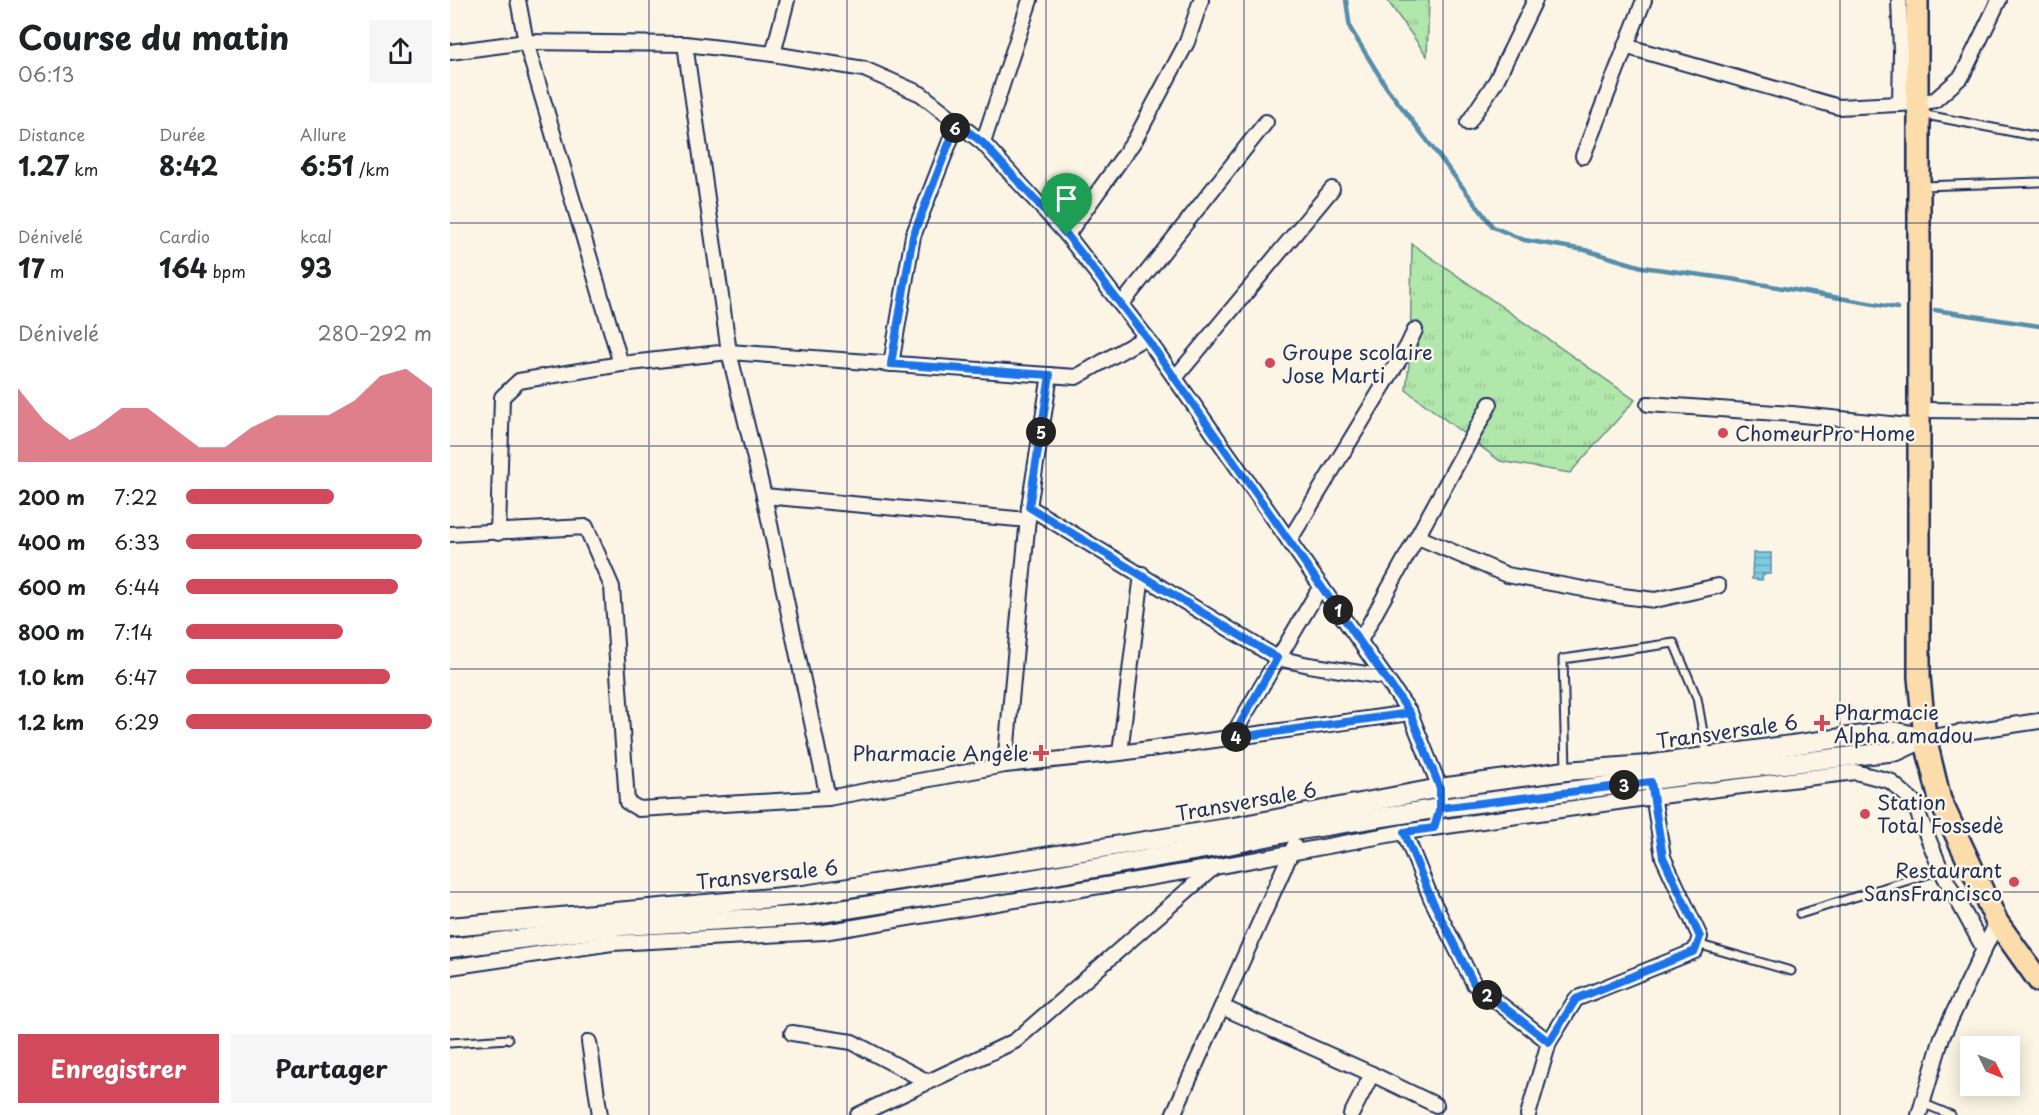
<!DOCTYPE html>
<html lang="fr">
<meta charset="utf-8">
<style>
body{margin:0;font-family:"Playpen Sans",sans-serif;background:#f6f6f6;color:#202124;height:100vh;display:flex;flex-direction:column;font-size:22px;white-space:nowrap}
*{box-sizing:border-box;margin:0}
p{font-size:20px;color:#757577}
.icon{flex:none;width:33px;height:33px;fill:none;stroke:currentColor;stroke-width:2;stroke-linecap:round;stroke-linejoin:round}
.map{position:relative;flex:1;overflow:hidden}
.panel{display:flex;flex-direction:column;background:#fff;width:450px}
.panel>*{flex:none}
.needle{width:39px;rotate:133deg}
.buttons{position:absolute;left:1510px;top:1036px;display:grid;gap:12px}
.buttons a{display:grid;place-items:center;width:60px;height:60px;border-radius:0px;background:#fff;box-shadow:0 3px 15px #0003;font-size:30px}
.pin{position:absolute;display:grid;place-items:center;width:51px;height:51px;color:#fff;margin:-62px -26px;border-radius:50% 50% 50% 0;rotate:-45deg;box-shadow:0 0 6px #0007}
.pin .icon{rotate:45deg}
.km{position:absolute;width:30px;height:30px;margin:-15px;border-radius:50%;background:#222;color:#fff;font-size:16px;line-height:30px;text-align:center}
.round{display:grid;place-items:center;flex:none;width:63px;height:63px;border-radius:0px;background:#f6f6f6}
.headline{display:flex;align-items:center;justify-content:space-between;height:102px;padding:0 18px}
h1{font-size:33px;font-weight:700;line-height:45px}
.figures{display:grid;grid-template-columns:repeat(3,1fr);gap:9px;height:102px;padding:6px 18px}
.figures div{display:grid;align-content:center}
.figures b{font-size:26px;font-weight:700}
.figures small{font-size:16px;font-weight:400}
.figures p{font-size:16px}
.chart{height:168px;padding:12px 18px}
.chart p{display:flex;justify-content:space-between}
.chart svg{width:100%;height:108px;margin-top:6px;fill:#d1495b;opacity:.7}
.cta{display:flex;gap:12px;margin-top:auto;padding:12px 18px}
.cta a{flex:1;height:69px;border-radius:0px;background:#d1495b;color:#fff;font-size:24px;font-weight:700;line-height:69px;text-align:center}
.cta a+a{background:#f6f6f6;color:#202124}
ul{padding:0 18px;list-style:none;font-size:20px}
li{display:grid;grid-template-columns:96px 72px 1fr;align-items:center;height:45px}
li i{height:15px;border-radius:8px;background:#d1495b}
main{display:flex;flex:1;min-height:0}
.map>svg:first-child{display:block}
.grass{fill:url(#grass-tufts);stroke:#668b84;stroke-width:1.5}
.water{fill:url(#water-rules);stroke:#578dab;stroke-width:1.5}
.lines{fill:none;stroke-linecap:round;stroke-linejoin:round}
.stream{stroke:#578dab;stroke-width:4.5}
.service-casing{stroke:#1b2f5e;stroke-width:11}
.minor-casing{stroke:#1b2f5e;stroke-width:18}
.secondary-casing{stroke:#1b2f5e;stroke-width:22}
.primary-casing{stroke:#1b2f5e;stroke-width:26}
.service{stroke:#fcf5e5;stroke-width:7}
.minor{stroke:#fcf5e5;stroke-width:14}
.secondary{stroke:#fcf5e5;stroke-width:18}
.primary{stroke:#fddcac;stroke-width:21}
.route-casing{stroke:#fff;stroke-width:12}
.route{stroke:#1a73e8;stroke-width:8}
.grid{fill:none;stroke:#1b2f5e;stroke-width:1.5;stroke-opacity:0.55}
.poi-dot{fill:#d1495b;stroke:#fcf5e5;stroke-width:2}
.labels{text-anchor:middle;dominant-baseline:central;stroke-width:5;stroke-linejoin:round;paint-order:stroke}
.poi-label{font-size:20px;fill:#1b2f5e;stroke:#fcf5e5;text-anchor:start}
.street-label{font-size:20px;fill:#1b2f5e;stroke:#fcf5e5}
</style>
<main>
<section class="panel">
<div class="headline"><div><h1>Course du matin</h1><p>06:13</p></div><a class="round"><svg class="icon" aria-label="share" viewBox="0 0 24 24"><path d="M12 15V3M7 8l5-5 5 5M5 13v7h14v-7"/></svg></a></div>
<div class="figures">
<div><p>Distance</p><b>1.27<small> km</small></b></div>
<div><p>Durée</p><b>8:42</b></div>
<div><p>Allure</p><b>6:51<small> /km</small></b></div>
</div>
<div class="figures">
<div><p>Dénivelé</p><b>17<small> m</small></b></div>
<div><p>Cardio</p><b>164<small> bpm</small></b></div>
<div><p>kcal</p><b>93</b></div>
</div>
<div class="chart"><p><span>Dénivelé</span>280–292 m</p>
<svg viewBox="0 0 160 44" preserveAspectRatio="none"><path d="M0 44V14L10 27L20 35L30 30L40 22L50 22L60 30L70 38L80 38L90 30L100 25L110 25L120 25L130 19L140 9L150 6L160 14V44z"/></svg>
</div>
<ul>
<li><b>200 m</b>7:22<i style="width:60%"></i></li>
<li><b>400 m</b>6:33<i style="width:96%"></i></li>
<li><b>600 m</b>6:44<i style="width:86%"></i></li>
<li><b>800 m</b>7:14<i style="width:64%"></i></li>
<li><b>1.0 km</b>6:47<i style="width:83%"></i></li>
<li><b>1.2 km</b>6:29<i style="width:100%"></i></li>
</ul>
<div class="cta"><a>Enregistrer</a><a>Partager</a></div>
</section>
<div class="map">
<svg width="1589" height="1115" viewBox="0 0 1589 1115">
<defs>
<pattern id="grass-tufts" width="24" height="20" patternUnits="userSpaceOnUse" patternTransform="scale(1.5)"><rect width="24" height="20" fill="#b1e7aa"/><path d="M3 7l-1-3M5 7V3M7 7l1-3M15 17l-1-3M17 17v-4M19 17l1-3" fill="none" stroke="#98c695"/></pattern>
<pattern id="water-rules" width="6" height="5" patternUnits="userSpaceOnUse" patternTransform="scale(1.5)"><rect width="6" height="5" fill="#7fcbde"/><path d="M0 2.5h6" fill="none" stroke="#67a5b7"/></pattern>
</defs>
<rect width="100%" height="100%" fill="#fcf5e5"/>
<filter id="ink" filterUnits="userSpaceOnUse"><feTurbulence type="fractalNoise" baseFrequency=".0167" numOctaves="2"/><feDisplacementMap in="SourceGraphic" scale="12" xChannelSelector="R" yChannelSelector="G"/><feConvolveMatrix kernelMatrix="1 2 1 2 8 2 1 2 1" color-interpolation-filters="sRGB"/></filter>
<g filter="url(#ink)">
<g class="grass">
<polygon points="937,0 979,0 977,56"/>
<polygon points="962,244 1185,400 1120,473 1050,461 956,390 960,355"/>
</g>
<polygon class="water" points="1303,553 1321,553 1321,574 1313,574 1312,580 1302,579"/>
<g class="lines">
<g class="stream">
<polyline points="896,0 900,28 937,88 1043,227 1074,240 1135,250 1192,267 1281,279 1447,308"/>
<polyline points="1485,310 1589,326"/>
</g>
<defs>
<g id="service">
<polyline points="1471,114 1589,137"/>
<polyline points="1472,186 1589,182"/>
<polyline points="1116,769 1113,659 1224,643 1247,698 1257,755"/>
<polyline points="1350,914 1491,870"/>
<polyline points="1247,944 1341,971"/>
<polyline points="0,1043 58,1039"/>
<polyline points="1472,1103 1501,1115"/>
</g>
<g id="minor">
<polyline points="68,0 76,42 171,364"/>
<polyline points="1449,0 1451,52 1450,104"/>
<polyline points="235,44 279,352 314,496 378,798"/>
<polyline points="1175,46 1389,107 1467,103 1485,100 1512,76 1549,0"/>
<polyline points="0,52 76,42 235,44 323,54 414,69 471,94 533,143 617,235 696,337 960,713 990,788 990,797"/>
<polyline points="323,54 337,0"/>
<polyline points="1018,123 1046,81 1085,0"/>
<polyline points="533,143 580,0"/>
<polyline points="1133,156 1194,0"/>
<polyline points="617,235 685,140 737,42 751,0"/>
<polyline points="671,305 816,122"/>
<polyline points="441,364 463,236 507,123"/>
<polyline points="725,378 882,189"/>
<polyline points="1198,404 1342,414 1469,427"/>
<polyline points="1469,410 1589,411"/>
<polyline points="314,496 578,520"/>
<polyline points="579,507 827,658 859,665 935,677"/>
<polyline points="48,533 52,397 69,381 171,364 279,352 626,377 696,337"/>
<polyline points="0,534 136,527 162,587 177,802 189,809 378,798 555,765 670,753 960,713"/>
<polyline points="968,537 1057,575 1172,596 1205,600 1268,586"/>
<polyline points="839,541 957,347 965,330"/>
<polyline points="910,641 1040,404"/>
<polyline points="781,738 871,586"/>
<polyline points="1475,738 1589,721"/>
<polyline points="670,753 692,574"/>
<polyline points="555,765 579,507 600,375"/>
<polyline points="954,832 981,898 1024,984 1099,1042"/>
<polyline points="0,967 162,943 374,932 764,867 954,832 1203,797 1405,772 1440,781 1463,801 1491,870 1534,949"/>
<polyline points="772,1007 922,1074 986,1105"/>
<polyline points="342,1033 402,1042 478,1082"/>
<polyline points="139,1042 150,1115"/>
<polyline points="408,1115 565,1041 763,868"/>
<polyline points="723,1115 844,846"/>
<polyline points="901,1115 922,1074"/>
<polyline points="1078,1115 1099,1042 1126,999 1245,951 1250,937 1213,857 1202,789"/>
<polyline points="1469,1115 1492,1037 1547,922"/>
</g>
<g id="secondary">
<polyline points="0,927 354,895 784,827 990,788 1116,771 1197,765 1442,731 1475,738"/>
<polyline points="0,948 173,926 358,915 518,890 778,845 850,830 990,808 1263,772 1447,751 1475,738"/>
</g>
<polyline id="primary" points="1467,0 1467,103 1469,114 1469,677 1475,738 1490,800 1547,922 1589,981"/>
</defs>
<use href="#service" class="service-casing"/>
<use href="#minor" class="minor-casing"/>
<use href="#secondary" class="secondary-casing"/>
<use href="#primary" class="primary-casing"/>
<use href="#service" class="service"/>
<use href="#minor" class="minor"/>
<use href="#secondary" class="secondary"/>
<use href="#primary" class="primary"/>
</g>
</g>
<g class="lines" filter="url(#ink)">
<defs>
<polyline id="route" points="617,235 696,337 960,713 990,788 990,808 984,828 954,832 981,898 1024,984 1099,1042 1126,999 1245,951 1250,937 1213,857 1201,782 990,808 990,788 960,713 782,738 827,658 579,507 600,375 441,364 463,236 507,123 533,143 617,235"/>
</defs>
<use href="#route" class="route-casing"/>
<use href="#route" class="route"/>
</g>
<path class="grid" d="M199 0V1115M397 0V1115M596 0V1115M794 0V1115M993 0V1115M1192 0V1115M1390 0V1115M0 223H1589M0 446H1589M0 669H1589M0 892H1589"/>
<g class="poi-dot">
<circle cx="820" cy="363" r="6"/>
<circle cx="1273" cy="433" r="6"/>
<path d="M1369 714h6v6h6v6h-6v6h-6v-6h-6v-6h6z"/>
<path d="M588 744h6v6h6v6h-6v6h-6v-6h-6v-6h6z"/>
<circle cx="1415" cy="814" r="6"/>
<circle cx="1564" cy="882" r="6"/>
</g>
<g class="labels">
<g class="poi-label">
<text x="832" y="352">Groupe scolaire<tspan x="832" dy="23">Jose Marti</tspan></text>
<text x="1285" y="433">ChomeurPro Home</text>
<text x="1384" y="712">Pharmacie<tspan x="1384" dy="23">Alpha amadou</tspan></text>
<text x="579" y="753" text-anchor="end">Pharmacie Angèle</text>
<text x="1427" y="802">Station<tspan x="1427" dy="23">Total Fossedè</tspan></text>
<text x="1552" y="870" text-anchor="end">Restaurant<tspan x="1552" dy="23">SansFrancisco</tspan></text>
</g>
<g class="street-label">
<text transform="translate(1277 731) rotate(-8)">Transversale 6</text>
<text transform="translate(796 801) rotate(-10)">Transversale 6</text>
<text transform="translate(317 874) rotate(-6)">Transversale 6</text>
</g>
</g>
</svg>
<div class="buttons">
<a><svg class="needle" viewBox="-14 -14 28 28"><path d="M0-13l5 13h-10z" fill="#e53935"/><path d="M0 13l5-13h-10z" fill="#757577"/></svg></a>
</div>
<div class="pin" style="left:617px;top:235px;background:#1e9e55"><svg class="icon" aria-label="arrive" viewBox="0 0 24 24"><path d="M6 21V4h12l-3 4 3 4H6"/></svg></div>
<b class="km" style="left:888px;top:610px">1</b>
<b class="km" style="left:1037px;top:995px">2</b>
<b class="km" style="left:1174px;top:785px">3</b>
<b class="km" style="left:786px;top:737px">4</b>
<b class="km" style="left:591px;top:432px">5</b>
<b class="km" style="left:505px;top:128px">6</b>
</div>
</main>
